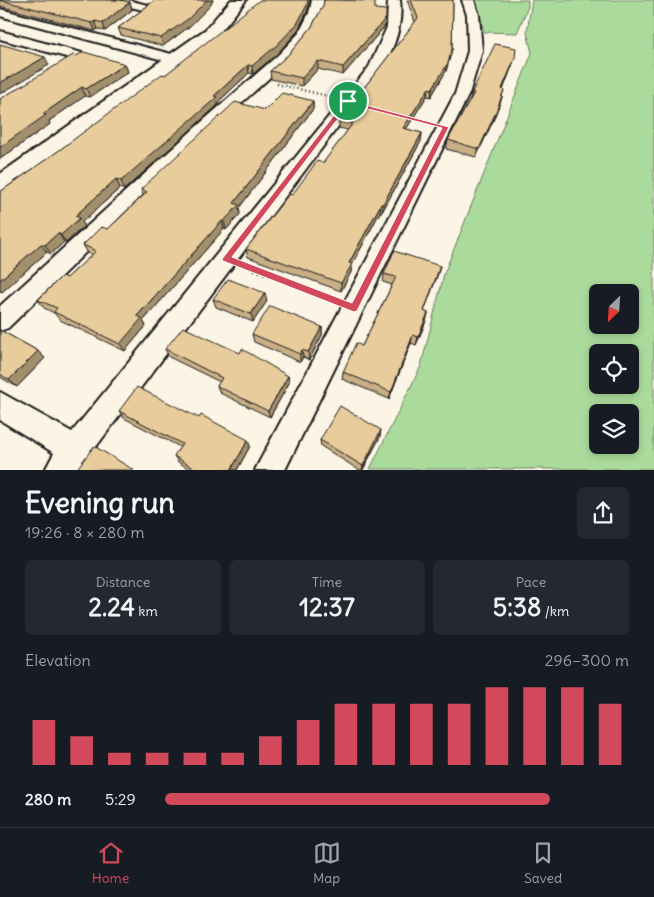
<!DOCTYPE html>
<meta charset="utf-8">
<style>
body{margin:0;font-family:Delius,sans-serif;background:#242831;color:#f1f3f6;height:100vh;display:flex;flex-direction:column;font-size:19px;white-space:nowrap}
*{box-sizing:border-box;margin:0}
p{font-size:16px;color:#9ea1a6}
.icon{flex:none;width:28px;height:28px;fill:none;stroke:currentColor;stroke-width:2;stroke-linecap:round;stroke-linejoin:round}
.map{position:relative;height:470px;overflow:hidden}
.sheet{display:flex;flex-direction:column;background:#171b24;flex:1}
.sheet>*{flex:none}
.needle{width:32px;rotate:205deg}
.buttons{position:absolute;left:589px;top:284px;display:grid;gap:10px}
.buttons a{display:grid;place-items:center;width:50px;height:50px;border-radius:8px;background:#171b24;box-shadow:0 2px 8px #0003;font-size:25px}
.pin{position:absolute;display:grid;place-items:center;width:42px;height:42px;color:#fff;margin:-21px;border:2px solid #fff;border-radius:50%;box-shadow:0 1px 5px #0007}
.round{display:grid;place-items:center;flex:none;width:52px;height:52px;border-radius:8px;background:#242831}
.overview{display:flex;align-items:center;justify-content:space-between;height:85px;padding:0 25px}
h1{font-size:28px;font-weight:800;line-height:38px}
.stats{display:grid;grid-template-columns:repeat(3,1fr);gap:8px;height:85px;padding:5px 25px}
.stats div{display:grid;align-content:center;border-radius:8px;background:#242831;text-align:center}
.stats b{font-size:25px;font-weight:800}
.stats small{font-size:14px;font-weight:400}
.stats p{font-size:14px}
.chart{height:140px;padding:10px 25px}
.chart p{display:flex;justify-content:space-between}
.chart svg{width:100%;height:90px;margin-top:5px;stroke:#d1495b;stroke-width:6}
ul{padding:0 25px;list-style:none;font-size:16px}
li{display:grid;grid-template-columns:80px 60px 1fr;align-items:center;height:38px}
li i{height:12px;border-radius:6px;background:#d1495b}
.tab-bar{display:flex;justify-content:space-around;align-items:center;height:70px;border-top:1px solid #363941;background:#171b24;font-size:14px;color:#9ea1a6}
.tab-bar a{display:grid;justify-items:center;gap:2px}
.tab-bar .on{color:#d1495b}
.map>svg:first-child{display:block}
.green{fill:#abdb9c;stroke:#647c5c;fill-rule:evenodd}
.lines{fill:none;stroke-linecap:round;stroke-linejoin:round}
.minor-casing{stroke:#1c1c1c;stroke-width:4}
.tertiary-casing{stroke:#1c1c1c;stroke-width:4}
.path-far1{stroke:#1c1c1c;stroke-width:2.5;stroke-dasharray:1 3;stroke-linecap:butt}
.path{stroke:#1c1c1c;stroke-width:3;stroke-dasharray:1 4;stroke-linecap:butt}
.minor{fill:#fcf5e5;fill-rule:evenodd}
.tertiary{fill:#fcf5e5;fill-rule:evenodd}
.wall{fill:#c8af86;stroke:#1c1c1c}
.shaded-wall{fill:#a28f6d;stroke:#1c1c1c}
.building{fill:#e8cc9c;stroke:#1c1c1c}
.route{fill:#d1495b;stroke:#fff;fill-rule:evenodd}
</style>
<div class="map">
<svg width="654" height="470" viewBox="0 0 654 470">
<rect width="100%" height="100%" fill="#fcf5e5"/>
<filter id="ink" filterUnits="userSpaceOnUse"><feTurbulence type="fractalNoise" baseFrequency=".02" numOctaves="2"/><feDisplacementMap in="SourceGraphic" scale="10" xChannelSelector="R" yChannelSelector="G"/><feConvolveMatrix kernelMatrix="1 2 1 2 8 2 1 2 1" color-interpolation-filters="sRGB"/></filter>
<g filter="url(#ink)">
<g class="green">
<polygon points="476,0 528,0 528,7 517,33 484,32"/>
<path d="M532 0H654V469H370L421 366 444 274 532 53 527 32ZM598 292H630V325H598ZM598 352H630V385H598ZM598 412H630V445H598Z"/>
</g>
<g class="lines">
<defs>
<g id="minor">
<polygon points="108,0 128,0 151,6 153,8 147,11 110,2"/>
<polygon points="312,0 324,0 321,13 310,35 288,61 208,133 8,328 0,331 0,306 196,127 278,55 299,33 309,13"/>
<path d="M388 0H400C403 25 394 50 380 71L86 460 77 470H45L54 453 0 420V392L72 432 369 67 387 27Z"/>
<polygon points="462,0 474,0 479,15 482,51 469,94 285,470 255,470 455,94 468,51 467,15"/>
<polygon points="0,9 179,56 181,59 174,63 0,16"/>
<polygon points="0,31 82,53 84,56 77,60 0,39"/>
</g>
<polygon id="tertiary" points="231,0 246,0 218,35 8,192 0,194 0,174 206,29"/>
</defs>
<use href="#minor" class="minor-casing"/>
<use href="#tertiary" class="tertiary-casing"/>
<g class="path-far1">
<polyline points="277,84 332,97"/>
<polyline points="410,118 428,122"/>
</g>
<polyline class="path" points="245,266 335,301"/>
<use href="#minor" class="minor"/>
<use href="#tertiary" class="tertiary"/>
</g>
<g class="wall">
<polygon points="0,0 130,2 132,10 105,31 98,29 95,31 0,6"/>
<polygon points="154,0 213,0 210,6 190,26 163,46 121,35 118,28 150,4"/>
<polygon points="407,0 453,0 452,49 450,57 446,71 431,97 427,96 406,129 422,133 421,141 382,212 380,212 352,265 351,272 341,291 248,257 246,249 292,195 323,163 348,130 339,128 339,120 415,22"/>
<polygon points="323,6 375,9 385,26 343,75 318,69 302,86 271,79 270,71 289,54 311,28"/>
<polygon points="307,12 297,32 277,54 253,74 249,73 218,102 218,105 124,190 120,188 82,222 84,226 66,243 64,242 51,254 47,252 2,292 0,291 0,192 54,154 165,75"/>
<polygon points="76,56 125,64 128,72 90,97 85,96 49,121 50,124 0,159 0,99"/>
<polygon points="512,66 503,90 502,98 493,121 476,157 446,149 448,140 470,100 472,92"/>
<polygon points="313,101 313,109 239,208 240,214 226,230 224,229 143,321 146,326 125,351 60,320 54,313 44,308 38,300 67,278 92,255 88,253 83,245 108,229 143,195 141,189 265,110"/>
<polygon points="440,266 424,311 428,313 426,321 416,345 411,343 389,399 342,379 343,372 362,346 392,285 383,282 384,274"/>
<polygon points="213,299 267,301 253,322 216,307"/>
<polygon points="322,327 322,335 309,360 303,357 300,362 254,342 252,334"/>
<polygon points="0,330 38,351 45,358 17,387 0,377"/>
<polygon points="165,349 288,376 289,383 270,417 220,393 217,386 220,382 169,357"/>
<polygon points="119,411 250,446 237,470 191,470 178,462 174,456 180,447 124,418"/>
<polygon points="380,437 363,470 359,470 321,446 320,440"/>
</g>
<g class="shaded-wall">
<polygon points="207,0 213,0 210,6 190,26 163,46 161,38"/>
<polygon points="308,0 310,0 307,12 297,32 277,54 253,74 252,66"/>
<polygon points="130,2 132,10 105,31 103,23"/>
<polygon points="386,18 385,26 343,75 343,67"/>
<polygon points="95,21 98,29 95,31 92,23"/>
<polygon points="452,49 446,71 431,97 432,89"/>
<polygon points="45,57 49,65 0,94 0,83"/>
<polygon points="515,58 512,66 499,98 502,89"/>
<polygon points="318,61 318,69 302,86 302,78"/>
<polygon points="125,64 128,72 90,97 86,89"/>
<polygon points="248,65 249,73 218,102 218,105 124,190 121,181"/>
<polygon points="82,87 85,96 49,121 50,124 0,159 0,147 43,114"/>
<polygon points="429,88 427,96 402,136 403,128"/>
<polygon points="504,90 493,121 476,157 479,149"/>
<polygon points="313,101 313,109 239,208 240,214 226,230 224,221 234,203"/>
<polygon points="422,133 421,141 382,212 383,204"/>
<polygon points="116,179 120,188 82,222 84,226 66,243 61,235 75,216"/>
<polygon points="381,204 380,212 352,265 351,272 341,291 341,283 349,263"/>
<polygon points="222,221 224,229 143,321 146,326 125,351 120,344 137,316"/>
<polygon points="58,233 64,242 51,254 45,245"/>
<polygon points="41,244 47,252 2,292 0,290 0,280"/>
<polygon points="440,266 438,274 421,319 424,311"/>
<polygon points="265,293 267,301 253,322 251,314"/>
<polygon points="428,313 426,321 416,345 418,337"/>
<polygon points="322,327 322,335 309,360 308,352"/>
<polygon points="413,335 411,343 389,399 391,392"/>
<polygon points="302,350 303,357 300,362 300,354"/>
<polygon points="38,351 45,358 17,387 9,380"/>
<polygon points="288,376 289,383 270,417 268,411"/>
<polygon points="381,430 380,437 362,470 363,466"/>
<polygon points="248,440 250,446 237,470 231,470"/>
</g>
<g class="building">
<polygon points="0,0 120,0 130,2 103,23 95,21 92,23"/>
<polygon points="154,0 207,0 188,19 161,38 118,28 150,4"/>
<polygon points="260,0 308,0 307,5 297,24 276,46 252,66 248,65 214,96 217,97 121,181 116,179 75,216 80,218 61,235 58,233 45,245 41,244 0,280 0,192 54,154 162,74 165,75"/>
<polygon points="324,0 375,1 375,9 386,10 386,18 343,67 318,61 302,78 270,71 289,54 311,28 323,6"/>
<polygon points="411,0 453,0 452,49 448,63 432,89 429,88 403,128 422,133 383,204 381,204 349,263 352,264 341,283 246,249 289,194 292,195 317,161 323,163 353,123 339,120 418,18"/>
<polygon points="0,44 45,57 0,83"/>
<polygon points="495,44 516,48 515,58 502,89 504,90 496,112 479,149 448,140 474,93 472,92"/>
<polygon points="84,52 125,64 86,89 82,87 43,114 46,115 0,147 0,99 73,55 76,56"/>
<polygon points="282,93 313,101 234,203 239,205 224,221 222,221 137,316 142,318 120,344 54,312 57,308 38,300 62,276 67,278 96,251 83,245 101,227 108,229 147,192 141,189 235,102 265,110"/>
<polygon points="394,251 440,266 424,311 428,313 418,337 413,335 391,392 343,372 356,343 362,346 396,277 384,274"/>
<polygon points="228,279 265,293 251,314 213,299"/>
<polygon points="270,306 322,327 308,352 302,350 300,354 252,334"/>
<polygon points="183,327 240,353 242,349 288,376 268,411 217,386 222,378 165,349"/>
<polygon points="0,330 38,351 9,380 0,374"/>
<polygon points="137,387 199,418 201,415 248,440 231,470 197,470 174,456 182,444 119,411"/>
<polygon points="340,406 381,430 363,466 320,440"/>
<polygon points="94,446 134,470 76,470"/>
</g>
</g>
<path class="route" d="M346 100 449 127 357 311 354 312 223 261 222 259ZM349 104 442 128 352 303 232 257Z"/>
</svg>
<div class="buttons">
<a><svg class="needle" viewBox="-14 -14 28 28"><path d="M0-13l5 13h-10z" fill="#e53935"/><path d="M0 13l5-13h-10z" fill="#9ea1a6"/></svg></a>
<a><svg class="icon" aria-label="locate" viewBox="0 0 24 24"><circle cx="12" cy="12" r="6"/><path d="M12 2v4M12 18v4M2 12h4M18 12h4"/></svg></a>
<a><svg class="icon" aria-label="layers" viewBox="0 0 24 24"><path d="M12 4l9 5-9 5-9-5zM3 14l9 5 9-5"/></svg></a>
</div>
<div class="pin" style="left:348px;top:101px;background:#1e9e55"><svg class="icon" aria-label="arrive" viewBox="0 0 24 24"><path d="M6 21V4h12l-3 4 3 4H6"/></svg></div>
</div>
<section class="sheet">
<div class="overview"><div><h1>Evening run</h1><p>19:26 · 8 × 280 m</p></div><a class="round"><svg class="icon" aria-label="share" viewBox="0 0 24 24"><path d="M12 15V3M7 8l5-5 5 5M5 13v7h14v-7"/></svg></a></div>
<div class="stats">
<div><p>Distance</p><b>2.24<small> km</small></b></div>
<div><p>Time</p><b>12:37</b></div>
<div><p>Pace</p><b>5:38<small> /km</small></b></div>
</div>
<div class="chart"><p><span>Elevation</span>296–300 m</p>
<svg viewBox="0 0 160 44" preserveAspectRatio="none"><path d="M5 44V22M15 44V30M25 44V38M35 44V38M45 44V38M55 44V38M65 44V30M75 44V22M85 44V14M95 44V14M105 44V14M115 44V14M125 44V6M135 44V6M145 44V6M155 44V14"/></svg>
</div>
<ul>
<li><b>280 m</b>5:29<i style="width:83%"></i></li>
</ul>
</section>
<nav class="tab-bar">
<a class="on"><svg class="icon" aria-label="home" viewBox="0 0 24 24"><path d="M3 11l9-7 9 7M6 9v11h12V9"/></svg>Home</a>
<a><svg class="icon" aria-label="map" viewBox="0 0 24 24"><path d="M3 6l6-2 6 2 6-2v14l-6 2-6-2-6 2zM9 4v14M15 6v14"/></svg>Map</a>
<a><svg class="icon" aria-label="saved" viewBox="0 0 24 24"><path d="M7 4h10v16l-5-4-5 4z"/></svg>Saved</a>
</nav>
